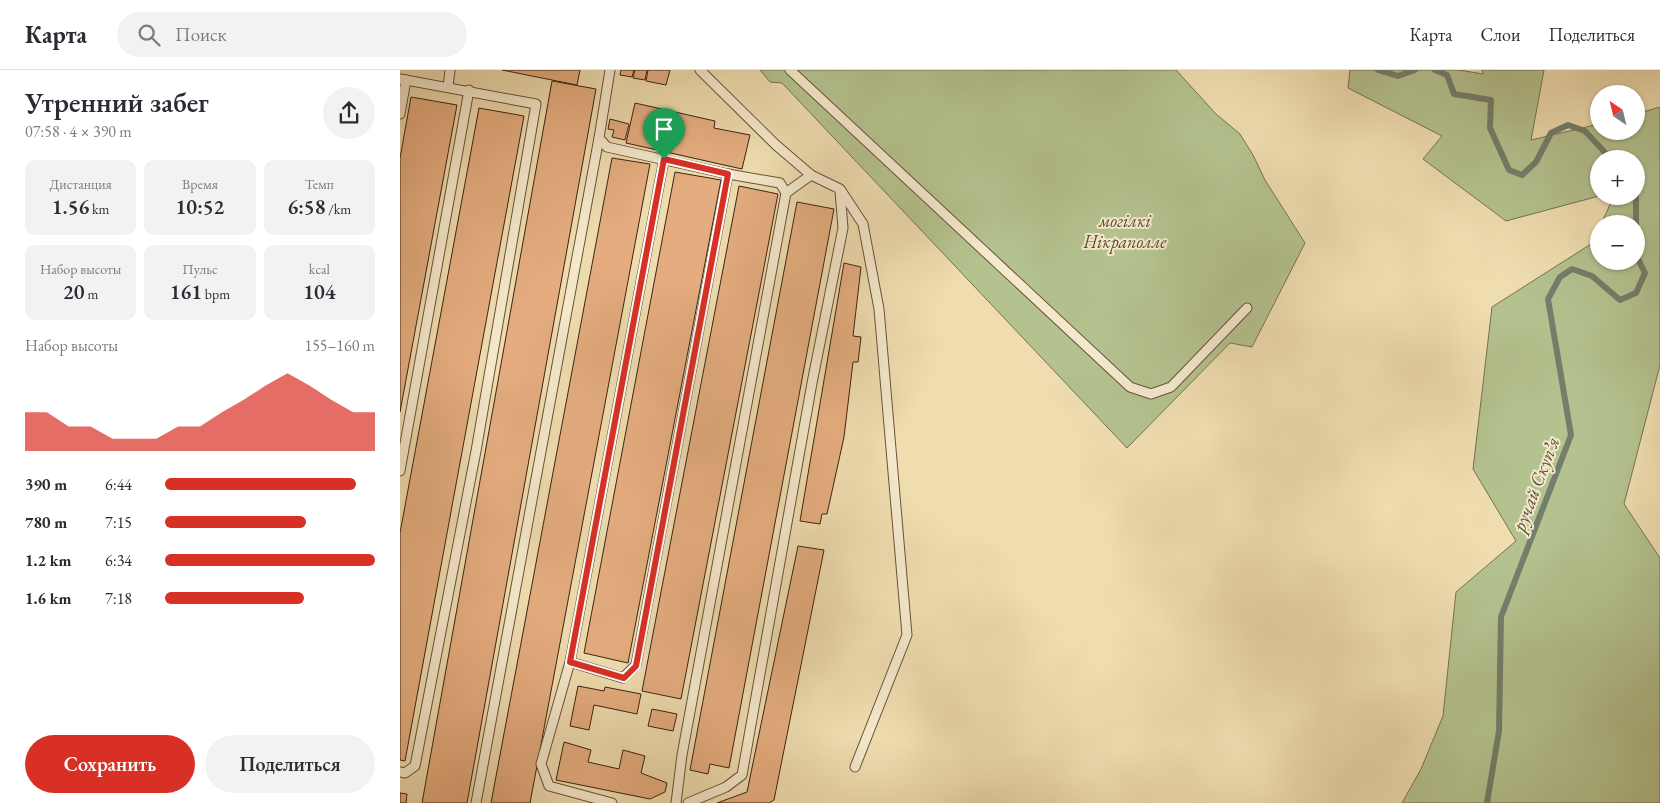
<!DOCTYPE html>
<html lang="ru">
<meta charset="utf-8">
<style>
body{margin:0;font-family:"EB Garamond",serif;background:#f2f2f3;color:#2b2b33;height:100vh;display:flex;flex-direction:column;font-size:19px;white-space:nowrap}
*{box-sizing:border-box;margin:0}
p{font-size:16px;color:#7c7c81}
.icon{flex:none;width:28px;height:28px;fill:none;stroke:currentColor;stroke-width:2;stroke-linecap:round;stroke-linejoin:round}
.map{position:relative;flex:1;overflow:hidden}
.panel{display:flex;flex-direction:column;background:#fff;width:400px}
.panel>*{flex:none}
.needle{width:32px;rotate:325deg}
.controls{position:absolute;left:1190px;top:15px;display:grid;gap:10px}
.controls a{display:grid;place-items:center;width:55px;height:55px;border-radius:50%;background:#fff;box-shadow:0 1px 4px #0004;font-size:25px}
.pin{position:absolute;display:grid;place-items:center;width:42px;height:42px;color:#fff;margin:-51px -21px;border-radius:50% 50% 50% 0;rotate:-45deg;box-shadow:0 0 5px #0007}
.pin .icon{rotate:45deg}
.round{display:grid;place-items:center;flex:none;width:52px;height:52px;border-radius:26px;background:#f2f2f3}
.summary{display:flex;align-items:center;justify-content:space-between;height:85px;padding:0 25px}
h1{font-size:28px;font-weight:600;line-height:38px}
.metrics{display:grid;grid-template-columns:repeat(3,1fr);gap:8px;height:85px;padding:5px 25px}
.metrics div{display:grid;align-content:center;border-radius:10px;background:#f2f2f3;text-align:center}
.metrics b{font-size:21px;font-weight:600}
.metrics small{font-size:14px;font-weight:400}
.metrics p{font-size:14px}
.chart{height:140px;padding:10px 25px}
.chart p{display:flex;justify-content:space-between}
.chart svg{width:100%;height:90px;margin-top:5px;fill:#d93025;opacity:.7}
.primary-button{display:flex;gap:10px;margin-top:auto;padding:10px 25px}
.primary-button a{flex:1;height:58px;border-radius:30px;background:#d93025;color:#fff;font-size:20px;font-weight:600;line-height:58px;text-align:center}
.primary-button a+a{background:#f2f2f3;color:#2b2b33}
ul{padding:0 25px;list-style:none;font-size:16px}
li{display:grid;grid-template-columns:80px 60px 1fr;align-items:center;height:38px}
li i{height:12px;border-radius:6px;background:#d93025}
header{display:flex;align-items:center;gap:30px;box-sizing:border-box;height:70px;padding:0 25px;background:#fff;border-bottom:1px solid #e1e1e2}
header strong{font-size:24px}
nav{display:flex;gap:28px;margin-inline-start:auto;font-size:18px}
.search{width:350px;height:45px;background:#f2f2f3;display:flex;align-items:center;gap:12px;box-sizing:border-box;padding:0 18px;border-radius:28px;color:#7c7c81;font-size:19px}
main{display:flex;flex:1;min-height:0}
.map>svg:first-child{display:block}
.green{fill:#b4c28f;stroke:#787250}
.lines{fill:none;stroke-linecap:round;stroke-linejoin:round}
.stream{stroke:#747f6b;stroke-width:6}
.building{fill:#e5ad7f;stroke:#3c2311}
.service-casing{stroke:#695239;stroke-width:11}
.service{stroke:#f5e9cc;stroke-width:9}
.route-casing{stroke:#fff;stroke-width:10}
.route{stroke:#d93025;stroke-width:6}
.labels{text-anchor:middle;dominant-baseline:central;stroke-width:4;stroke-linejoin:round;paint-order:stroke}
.park-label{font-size:18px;font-style:italic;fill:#5a4b30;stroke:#f5e9cc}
.water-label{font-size:19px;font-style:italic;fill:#58513e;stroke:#f5e9cc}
</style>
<header>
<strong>Карта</strong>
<div class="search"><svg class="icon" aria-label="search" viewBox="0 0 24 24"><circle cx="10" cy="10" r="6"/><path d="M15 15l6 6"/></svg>Поиск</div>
<nav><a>Карта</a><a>Слои</a><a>Поделиться</a></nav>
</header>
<main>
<section class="panel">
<div class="summary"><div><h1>Утренний забег</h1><p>07:58 · 4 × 390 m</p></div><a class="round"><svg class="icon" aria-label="share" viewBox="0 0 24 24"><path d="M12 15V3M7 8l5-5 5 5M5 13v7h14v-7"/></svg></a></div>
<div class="metrics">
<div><p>Дистанция</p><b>1.56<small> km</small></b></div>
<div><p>Время</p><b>10:52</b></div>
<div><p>Темп</p><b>6:58<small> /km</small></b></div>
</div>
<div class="metrics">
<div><p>Набор высоты</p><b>20<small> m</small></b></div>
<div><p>Пульс</p><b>161<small> bpm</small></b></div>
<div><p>kcal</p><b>104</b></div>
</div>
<div class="chart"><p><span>Набор высоты</span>155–160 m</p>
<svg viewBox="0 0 160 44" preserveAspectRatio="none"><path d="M0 44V25L10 25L20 32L30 32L40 38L50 38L60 38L70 32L80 32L90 25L100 19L110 12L120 6L130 12L140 19L150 25L160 25V44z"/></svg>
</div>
<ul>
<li><b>390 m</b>6:44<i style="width:91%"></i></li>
<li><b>780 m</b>7:15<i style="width:67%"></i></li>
<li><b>1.2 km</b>6:34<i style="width:100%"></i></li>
<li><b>1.6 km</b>7:18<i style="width:66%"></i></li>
</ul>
<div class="primary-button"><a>Сохранить</a><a>Поделиться</a></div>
</section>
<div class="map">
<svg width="1260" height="733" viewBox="0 0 1260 733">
<rect width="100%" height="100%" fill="#efddb0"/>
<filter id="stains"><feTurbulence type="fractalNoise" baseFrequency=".004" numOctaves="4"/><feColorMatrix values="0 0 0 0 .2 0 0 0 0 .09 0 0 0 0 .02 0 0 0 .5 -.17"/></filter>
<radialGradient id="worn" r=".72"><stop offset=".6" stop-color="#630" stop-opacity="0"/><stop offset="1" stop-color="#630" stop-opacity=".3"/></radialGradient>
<g class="green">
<polygon points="360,0 776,0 816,44 840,64 853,85 865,110 905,173 852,277 830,273 727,378 382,13 370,12"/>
<polygon points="950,0 1059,0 1083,4 1082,0 1144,0 1131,70 1199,54 1199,61 1236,61 1236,44 1260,37 1260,295 1224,434 1260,488 1260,733 1002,733 1021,699 1043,646 1056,522 1116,471 1073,399 1092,237 1191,174 1199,159 1199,191 1236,191 1236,154 1201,154 1214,126 1236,126 1236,89 1199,89 1199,126 1106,151 1023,89 1042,66 948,18"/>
</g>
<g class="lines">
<g class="stream">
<polyline points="978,0 998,6 1015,0"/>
<polyline points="1035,0 1047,5 1054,24 1091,30 1090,58 1109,100 1122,105 1136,92 1151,63 1168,55 1185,61 1211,89"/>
<polyline points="1236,124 1236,159"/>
<polyline points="1087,733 1099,661 1101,547 1171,365 1148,229 1160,207 1172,199 1192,206 1220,230 1236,223 1245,203 1236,185"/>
</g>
</g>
<g class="building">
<polygon points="102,0 180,0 177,15"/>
<polygon points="221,0 234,0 232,7 220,5"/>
<polygon points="235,0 247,0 245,10 233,8"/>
<polygon points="248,0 270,0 266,15 246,11"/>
<polygon points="152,11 196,19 67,733 22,733"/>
<polygon points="11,27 57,35 0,342 0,88"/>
<polygon points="235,33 315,51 314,58 350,65 342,99 226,73"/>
<polygon points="79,38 124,46 5,691 0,690 0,463"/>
<polygon points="210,49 229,54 225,70 212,67 214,60 208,59"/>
<polygon points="212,88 250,94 130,733 91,733"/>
<polygon points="275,102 321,110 228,593 184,583"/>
<polygon points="339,116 378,124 281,629 242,621"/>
<polygon points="397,132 434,139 329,698 310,694 308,704 290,700"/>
<polygon points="444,193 461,197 453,266 461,267 458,292 453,292 444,367 427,444 422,444 420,454 400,451"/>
<polygon points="398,476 424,480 374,730 369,733 317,733 347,722"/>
<polygon points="178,616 204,621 205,617 241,624 237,644 194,635 189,660 170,656"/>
<polygon points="252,639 277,644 273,661 248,656"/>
<polygon points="164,672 191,680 188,692 219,699 223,680 245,686 241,703 267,713 265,722 250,729 156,710"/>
<polygon points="0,723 7,724 6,733 0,733"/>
</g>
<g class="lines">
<defs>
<g id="service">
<polyline points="210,0 199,68 207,77 328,104 380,113 386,123 282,685 276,733"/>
<polyline points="300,0 376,75 411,105 440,119 463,154 479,239 507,565 455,697"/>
<polyline points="390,0 730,317 751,324 771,317 847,238"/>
<polyline points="0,9 136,34 76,381 15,696 5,703 0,702"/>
<polyline points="48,17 50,0"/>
<polyline points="0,44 6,10"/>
<polyline points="386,123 411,105"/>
<polyline points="0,401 69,20"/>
<polyline points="170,592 223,608 236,595 328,104"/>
<polyline points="76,733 199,68"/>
<polyline points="212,733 149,716 141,694 170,592 264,89"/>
<polyline points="288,733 326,717 342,705 412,313 443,158 440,121"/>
</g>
</defs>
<use href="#service" class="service-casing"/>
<use href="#service" class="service"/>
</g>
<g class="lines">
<defs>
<polygon id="route" points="264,89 328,104 236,596 224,608 170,592"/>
</defs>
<use href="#route" class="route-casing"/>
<use href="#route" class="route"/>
</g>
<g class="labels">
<g class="park-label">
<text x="725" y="150">могілкі<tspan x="725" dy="21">Нікраполле</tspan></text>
</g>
<g class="water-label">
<text transform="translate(1136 414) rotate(-69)">ручай Скупʼя</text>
</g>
</g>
<rect width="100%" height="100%" filter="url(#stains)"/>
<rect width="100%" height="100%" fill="url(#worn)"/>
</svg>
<div class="controls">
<a><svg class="needle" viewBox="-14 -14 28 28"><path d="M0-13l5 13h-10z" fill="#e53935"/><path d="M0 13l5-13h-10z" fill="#7c7c81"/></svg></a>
<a>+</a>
<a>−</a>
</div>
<div class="pin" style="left:264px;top:89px;background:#1e9e55"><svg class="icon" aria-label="arrive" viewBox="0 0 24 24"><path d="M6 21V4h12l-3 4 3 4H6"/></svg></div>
</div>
</main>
